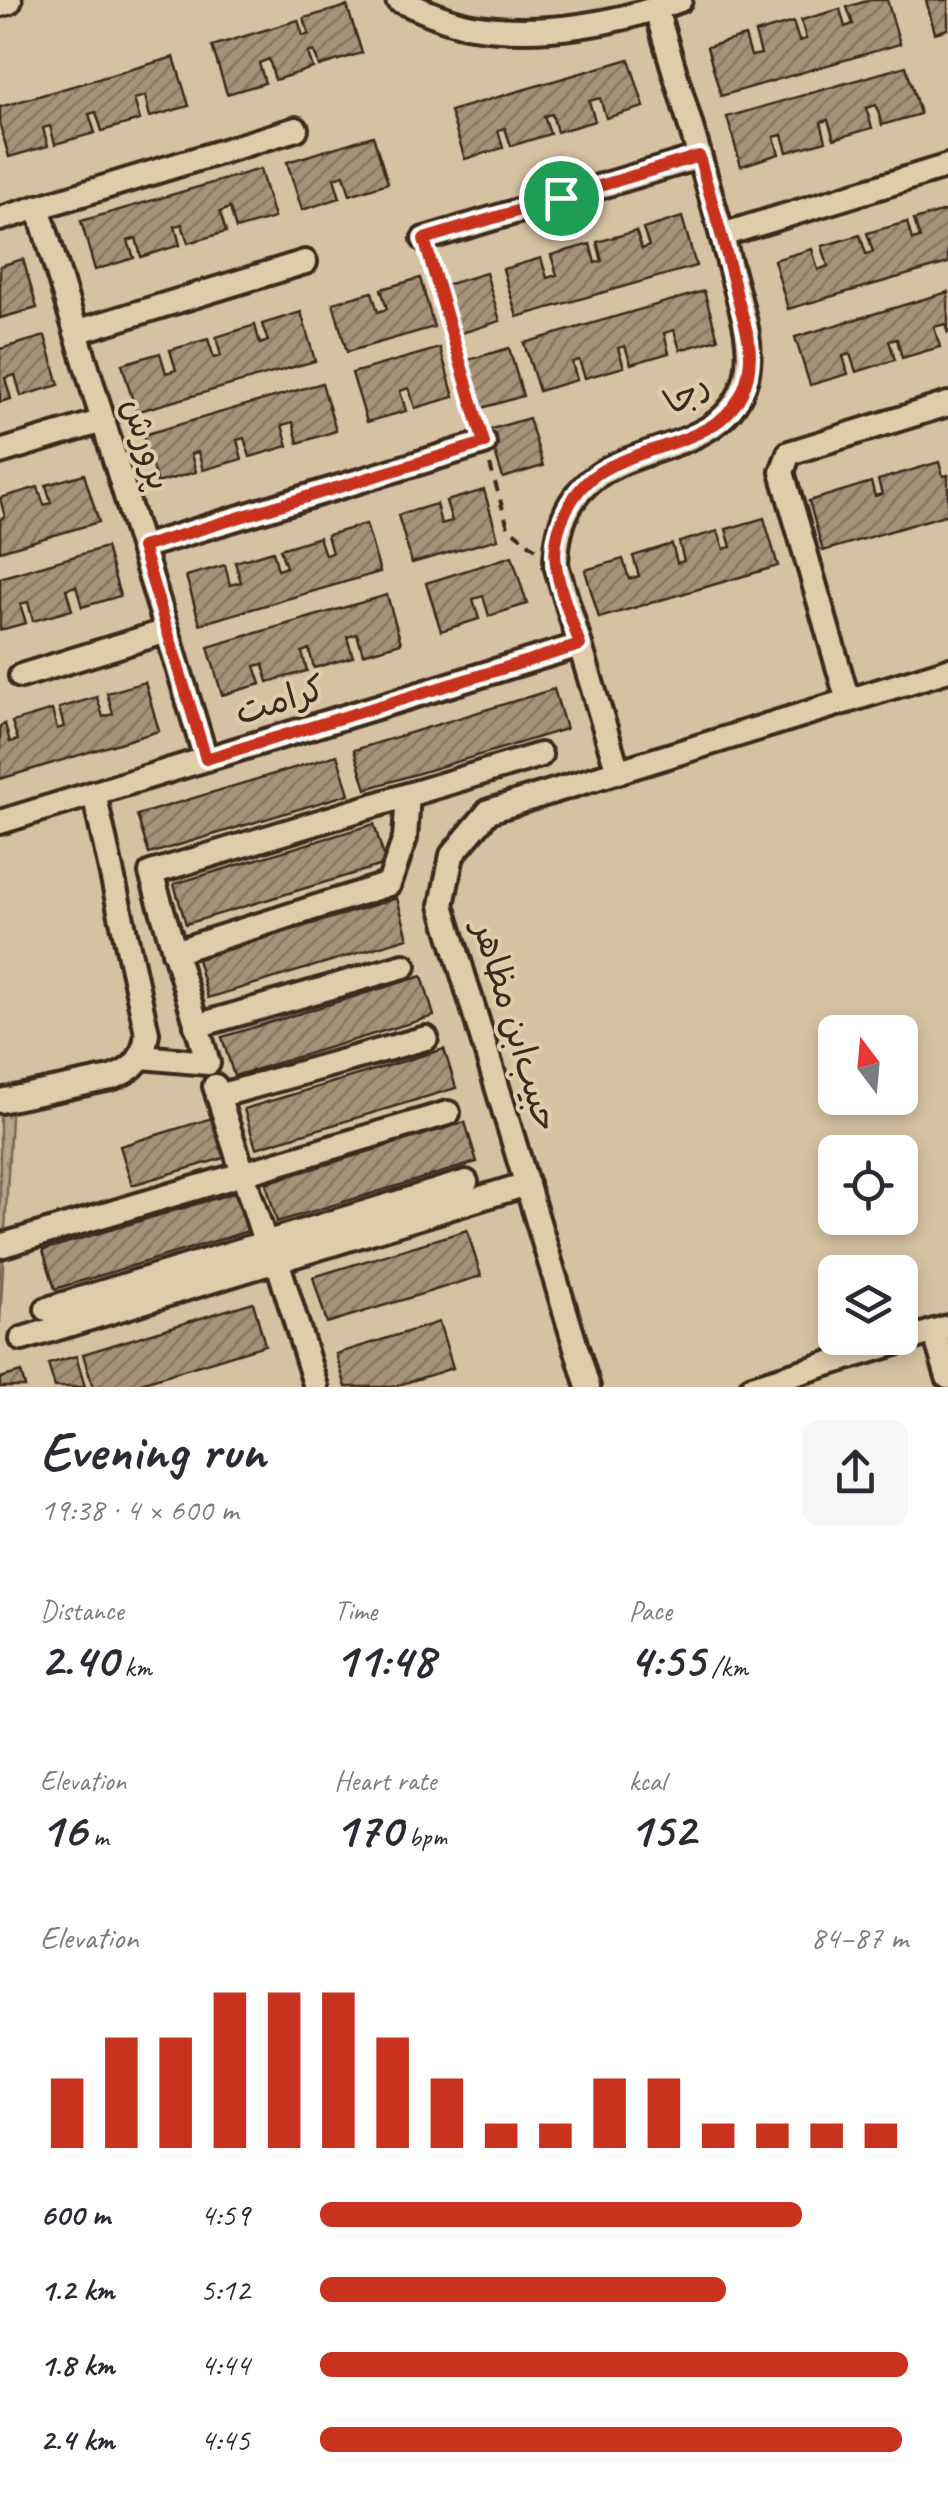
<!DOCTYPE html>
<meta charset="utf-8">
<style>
body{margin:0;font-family:Caveat,"Playpen Sans Arabic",sans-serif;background:#f7f7f7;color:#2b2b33;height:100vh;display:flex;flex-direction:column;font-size:38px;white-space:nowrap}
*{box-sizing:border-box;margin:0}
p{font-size:32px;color:#7c7c81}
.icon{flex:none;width:55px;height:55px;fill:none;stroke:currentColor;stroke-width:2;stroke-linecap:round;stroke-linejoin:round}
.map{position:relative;height:1387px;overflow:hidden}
.side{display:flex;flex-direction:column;background:#fff;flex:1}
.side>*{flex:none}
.needle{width:65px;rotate:344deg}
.fabs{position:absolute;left:818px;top:1015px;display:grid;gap:20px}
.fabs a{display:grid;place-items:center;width:100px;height:100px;border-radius:15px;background:#fff;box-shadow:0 5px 15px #0003;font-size:50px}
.pin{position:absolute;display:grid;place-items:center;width:85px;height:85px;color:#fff;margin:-42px;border:5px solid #fff;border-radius:50%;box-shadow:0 2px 10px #0007}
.round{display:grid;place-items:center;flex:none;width:105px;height:105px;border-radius:15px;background:#f7f7f7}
.overview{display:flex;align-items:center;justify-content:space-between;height:170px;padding:0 40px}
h1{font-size:55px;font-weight:600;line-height:75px}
.figures{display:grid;grid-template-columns:repeat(3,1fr);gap:15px;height:170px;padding:10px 40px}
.figures div{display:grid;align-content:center}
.figures b{font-size:50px;font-weight:600}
.figures small{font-size:28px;font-weight:400}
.figures p{font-size:28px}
.chart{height:280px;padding:20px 40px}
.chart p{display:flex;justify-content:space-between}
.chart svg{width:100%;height:180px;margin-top:10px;stroke:#c8321e;stroke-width:6}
ul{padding:0 40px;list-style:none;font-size:32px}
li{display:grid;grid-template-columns:160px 120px 1fr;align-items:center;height:75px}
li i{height:25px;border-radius:12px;background:#c8321e}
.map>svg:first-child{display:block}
.grass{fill:url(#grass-tufts);stroke:#7a6854;stroke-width:2.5}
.building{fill:url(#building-hatch);stroke:#3b2a1e;stroke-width:2.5}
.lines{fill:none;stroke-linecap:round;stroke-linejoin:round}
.minor-casing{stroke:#3b2a1e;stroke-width:30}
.major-casing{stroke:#3b2a1e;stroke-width:35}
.path{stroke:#3b2a1e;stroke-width:4;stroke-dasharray:10 8;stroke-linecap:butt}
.minor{stroke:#e0cbaa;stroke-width:22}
.major{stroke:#e0cbaa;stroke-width:28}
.route-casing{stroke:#fff;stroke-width:20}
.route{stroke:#c8321e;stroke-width:12}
.labels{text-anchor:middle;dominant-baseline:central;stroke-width:8;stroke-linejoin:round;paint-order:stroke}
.street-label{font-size:35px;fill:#3b2a1e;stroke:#e0cbaa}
</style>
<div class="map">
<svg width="948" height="1387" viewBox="0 0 948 1387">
<defs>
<pattern id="grass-tufts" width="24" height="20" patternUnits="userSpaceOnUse" patternTransform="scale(2.5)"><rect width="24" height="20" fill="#b9a58a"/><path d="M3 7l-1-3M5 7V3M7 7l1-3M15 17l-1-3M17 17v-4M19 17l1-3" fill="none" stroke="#988770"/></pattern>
<pattern id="building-hatch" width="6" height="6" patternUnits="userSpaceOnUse" patternTransform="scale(2.5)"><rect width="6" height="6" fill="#a69278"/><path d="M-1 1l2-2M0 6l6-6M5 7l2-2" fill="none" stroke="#887762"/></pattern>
</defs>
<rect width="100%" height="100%" fill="#d6c1a2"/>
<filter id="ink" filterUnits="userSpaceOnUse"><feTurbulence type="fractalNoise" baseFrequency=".01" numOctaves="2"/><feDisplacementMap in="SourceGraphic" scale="20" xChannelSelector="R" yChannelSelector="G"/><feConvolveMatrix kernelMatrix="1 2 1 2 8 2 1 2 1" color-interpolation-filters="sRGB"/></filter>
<g filter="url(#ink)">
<polygon class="grass" points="12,1099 0,1323 0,1101"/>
<g class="building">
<polygon points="870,0 887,0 900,44 721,96 707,47 745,36 751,56 761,54 755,33 793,22 799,41 806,39 801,20 840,9 845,27 853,24 847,7"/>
<polygon points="926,0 948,0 948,29 935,33"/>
<polygon points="347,6 362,53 319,66 314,51 308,53 313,68 275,80 269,59 259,63 265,83 227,94 212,46 298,20 303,36 309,34 304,18"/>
<polygon points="174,57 189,106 150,117 145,96 134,99 140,120 102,131 96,112 89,114 95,133 55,144 50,126 43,128 48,146 9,157 0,125 0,107"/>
<polygon points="629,59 644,107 606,118 600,98 589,101 595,121 557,132 552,114 544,116 550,134 511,146 505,128 498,130 503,148 465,159 450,111"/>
<polygon points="906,66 920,114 882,125 876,105 866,108 872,128 834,139 828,120 821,122 826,141 787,152 782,135 774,137 779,154 741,166 727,117"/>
<polygon points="373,136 388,183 350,195 344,175 334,178 340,198 302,210 287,162"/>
<polygon points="260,169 274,218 236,229 230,208 220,212 226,232 188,243 182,224 175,226 180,245 141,257 136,238 128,241 134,258 95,270 81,221"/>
<polygon points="948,210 948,263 788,309 774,260 812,249 818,270 828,266 822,246 860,235 866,254 873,252 867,233 907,222 912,240 920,238 914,220"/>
<polygon points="682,217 696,266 517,317 503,269 541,258 547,278 557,275 551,255 590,244 595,263 602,261 597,242 636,231 642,249 649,246 643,229"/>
<polygon points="23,259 37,308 0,318 0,266"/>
<polygon points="486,273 500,321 459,334 445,285"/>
<polygon points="420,278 434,327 347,352 333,303 372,292 378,312 387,309 381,289"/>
<polygon points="704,291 718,339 680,350 674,330 664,333 669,353 631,364 625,346 618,348 624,367 585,378 579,360 572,362 577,380 539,391 524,343"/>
<polygon points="948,292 948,334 945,324 934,327 940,347 902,358 897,339 889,341 895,360 856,372 850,354 843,356 848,374 810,385 795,337"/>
<polygon points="301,312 315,361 136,412 122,364 160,353 166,373 176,370 170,350 208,339 214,358 221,356 216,337 255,325 260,344 268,341 262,324"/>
<polygon points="45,336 59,385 21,396 15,375 5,378 11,399 0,402 0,349"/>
<polygon points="440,348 454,397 415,408 409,388 400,391 406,411 367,422 352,373"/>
<polygon points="509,348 523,396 482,408 468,360"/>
<polygon points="322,383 336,431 298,443 293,422 282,425 288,446 250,457 244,438 237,440 242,459 203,470 198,452 191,454 196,472 157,483 143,435"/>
<polygon points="529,418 543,466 503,478 488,430"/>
<polygon points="939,462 943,476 948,475 948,514 823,551 809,501 871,482 875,496 882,494 878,480"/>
<polygon points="84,474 99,522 0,551 0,519 5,517 0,498 38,487 44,505 51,503 46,485"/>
<polygon points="484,490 498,539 412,563 398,515 436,504 441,524 452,521 446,501"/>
<polygon points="764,518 778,566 599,618 585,570 623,559 629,579 639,576 633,556 672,544 677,563 684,561 679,542 718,531 724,549 731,547 726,529"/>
<polygon points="366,524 380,572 200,624 186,576 225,565 230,585 241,582 235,562 273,551 278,570 286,567 280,549 319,537 325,555 332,553 327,535"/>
<polygon points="106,547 120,596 82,607 76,586 66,589 72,610 33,621 28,602 20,604 26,623 0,630 0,578"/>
<polygon points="512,556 527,604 489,616 483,596 473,599 479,619 441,631 426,583"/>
<polygon points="387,595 401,643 363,654 357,634 347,637 353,657 314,668 309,649 302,652 307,671 268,682 263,664 255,666 261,684 222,695 208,647"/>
<polygon points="145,682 159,731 0,779 0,726 5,724 10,742 18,740 12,722 52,710 57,729 64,727 59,708 97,697 103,717 113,714 107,693"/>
<polygon points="554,689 566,729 366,789 354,750"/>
<polygon points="337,755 349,794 149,854 137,815"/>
<polygon points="374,824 386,864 186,924 174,884"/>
<polygon points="397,898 408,938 208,998 197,959"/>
<polygon points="422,976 434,1016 234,1076 222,1037"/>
<polygon points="444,1049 456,1088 256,1148 244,1109"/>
<polygon points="222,1115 234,1155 132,1185 120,1146"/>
<polygon points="465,1122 477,1162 277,1222 266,1183"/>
<polygon points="243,1190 255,1229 55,1289 43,1250"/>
<polygon points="467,1230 481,1276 327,1323 313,1277"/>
<polygon points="253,1302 265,1345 128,1387 93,1387 83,1354"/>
<polygon points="439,1322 453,1368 392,1387 346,1387 336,1354"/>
<polygon points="76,1356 85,1387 55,1387 48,1364"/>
<polygon points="21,1372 25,1387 0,1387 0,1378"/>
</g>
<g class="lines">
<defs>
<g id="minor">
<path d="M398 0C421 9 447 22 472 26 540 37 617 24 680 0"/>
<polyline points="38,207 206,759"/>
<polyline points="0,219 296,129"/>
<polyline points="722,235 948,166"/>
<polyline points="424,239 699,157"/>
<polyline points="76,332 305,262"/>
<polyline points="0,452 103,421"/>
<polyline points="142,547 484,443"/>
<polyline points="21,676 167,631"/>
<polyline points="848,701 782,472 789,453 948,404"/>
<path d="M618 772 556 565C558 417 719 482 746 378 755 341 739 302 730 266 708 180 681 95 656 9"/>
<polyline points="0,822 580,645"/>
<polyline points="174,952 389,884 405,838 408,795"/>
<polyline points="196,1026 404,966"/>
<polyline points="142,1057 208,1063 151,873 540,755"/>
<polyline points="215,1086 265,1242"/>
<polyline points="218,1096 426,1038"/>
<path d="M0 1101 111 1078C135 1070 144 1058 147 1033L94 793"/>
<polyline points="0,1246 448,1113"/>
<polyline points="277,1260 316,1387"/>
<polyline points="47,1309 466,1182"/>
<polyline points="934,1331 948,1377"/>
<polyline points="22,1339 527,1184"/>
<polyline points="588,1387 442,905 452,855 489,811 948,670"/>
<polyline points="752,1387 948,1327"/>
</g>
<polyline id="major" points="0,2 7,0"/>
</defs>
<use href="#minor" class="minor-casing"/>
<use href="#major" class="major-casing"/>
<g class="path">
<polyline points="430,259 478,422"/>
<polyline points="490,465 508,527 537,550"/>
</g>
<use href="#minor" class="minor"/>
<use href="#major" class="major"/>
</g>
</g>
<g class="lines" filter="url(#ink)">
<defs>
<path id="route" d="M699 156C712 203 726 249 737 296 742 315 750 336 750 356 748 442 661 438 605 469 573 486 551 529 556 565 559 591 572 620 580 645L206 759 142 547 484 443 424 239Z"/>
</defs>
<use href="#route" class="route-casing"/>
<use href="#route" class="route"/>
</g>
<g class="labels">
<g class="street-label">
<text transform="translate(686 393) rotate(-35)">رجا</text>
<text transform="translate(147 444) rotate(73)">پرورش</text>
<text transform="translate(280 700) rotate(-17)">کرامت</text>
<text transform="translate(516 1026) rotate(73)">حبیب‌ابن مظاهر</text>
</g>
</g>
</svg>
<div class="fabs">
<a><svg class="needle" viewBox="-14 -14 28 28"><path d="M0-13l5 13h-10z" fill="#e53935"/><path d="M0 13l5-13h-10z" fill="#7c7c81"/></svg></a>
<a><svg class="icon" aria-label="locate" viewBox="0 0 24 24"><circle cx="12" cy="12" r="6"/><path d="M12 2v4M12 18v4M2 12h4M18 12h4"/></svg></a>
<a><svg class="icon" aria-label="layers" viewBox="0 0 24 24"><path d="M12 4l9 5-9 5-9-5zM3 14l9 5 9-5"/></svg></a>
</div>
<div class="pin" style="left:561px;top:198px;background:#1e9e55"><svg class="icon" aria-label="arrive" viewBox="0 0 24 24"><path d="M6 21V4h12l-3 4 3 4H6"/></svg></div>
</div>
<section class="side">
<div class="overview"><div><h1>Evening run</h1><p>19:38 · 4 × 600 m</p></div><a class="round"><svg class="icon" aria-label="share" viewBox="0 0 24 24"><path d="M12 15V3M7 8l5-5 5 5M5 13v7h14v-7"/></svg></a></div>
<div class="figures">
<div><p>Distance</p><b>2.40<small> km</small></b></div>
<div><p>Time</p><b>11:48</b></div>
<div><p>Pace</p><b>4:55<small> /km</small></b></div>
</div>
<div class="figures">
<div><p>Elevation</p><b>16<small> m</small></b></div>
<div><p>Heart rate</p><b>170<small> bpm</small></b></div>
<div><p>kcal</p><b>152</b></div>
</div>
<div class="chart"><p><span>Elevation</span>84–87 m</p>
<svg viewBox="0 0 160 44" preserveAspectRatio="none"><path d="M5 44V27M15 44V17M25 44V17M35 44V6M45 44V6M55 44V6M65 44V17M75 44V27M85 44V38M95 44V38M105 44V27M115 44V27M125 44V38M135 44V38M145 44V38M155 44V38"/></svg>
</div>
<ul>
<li><b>600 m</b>4:59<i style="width:82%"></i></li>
<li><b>1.2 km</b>5:12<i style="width:69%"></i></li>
<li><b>1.8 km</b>4:44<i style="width:100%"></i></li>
<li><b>2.4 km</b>4:45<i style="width:99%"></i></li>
</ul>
</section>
